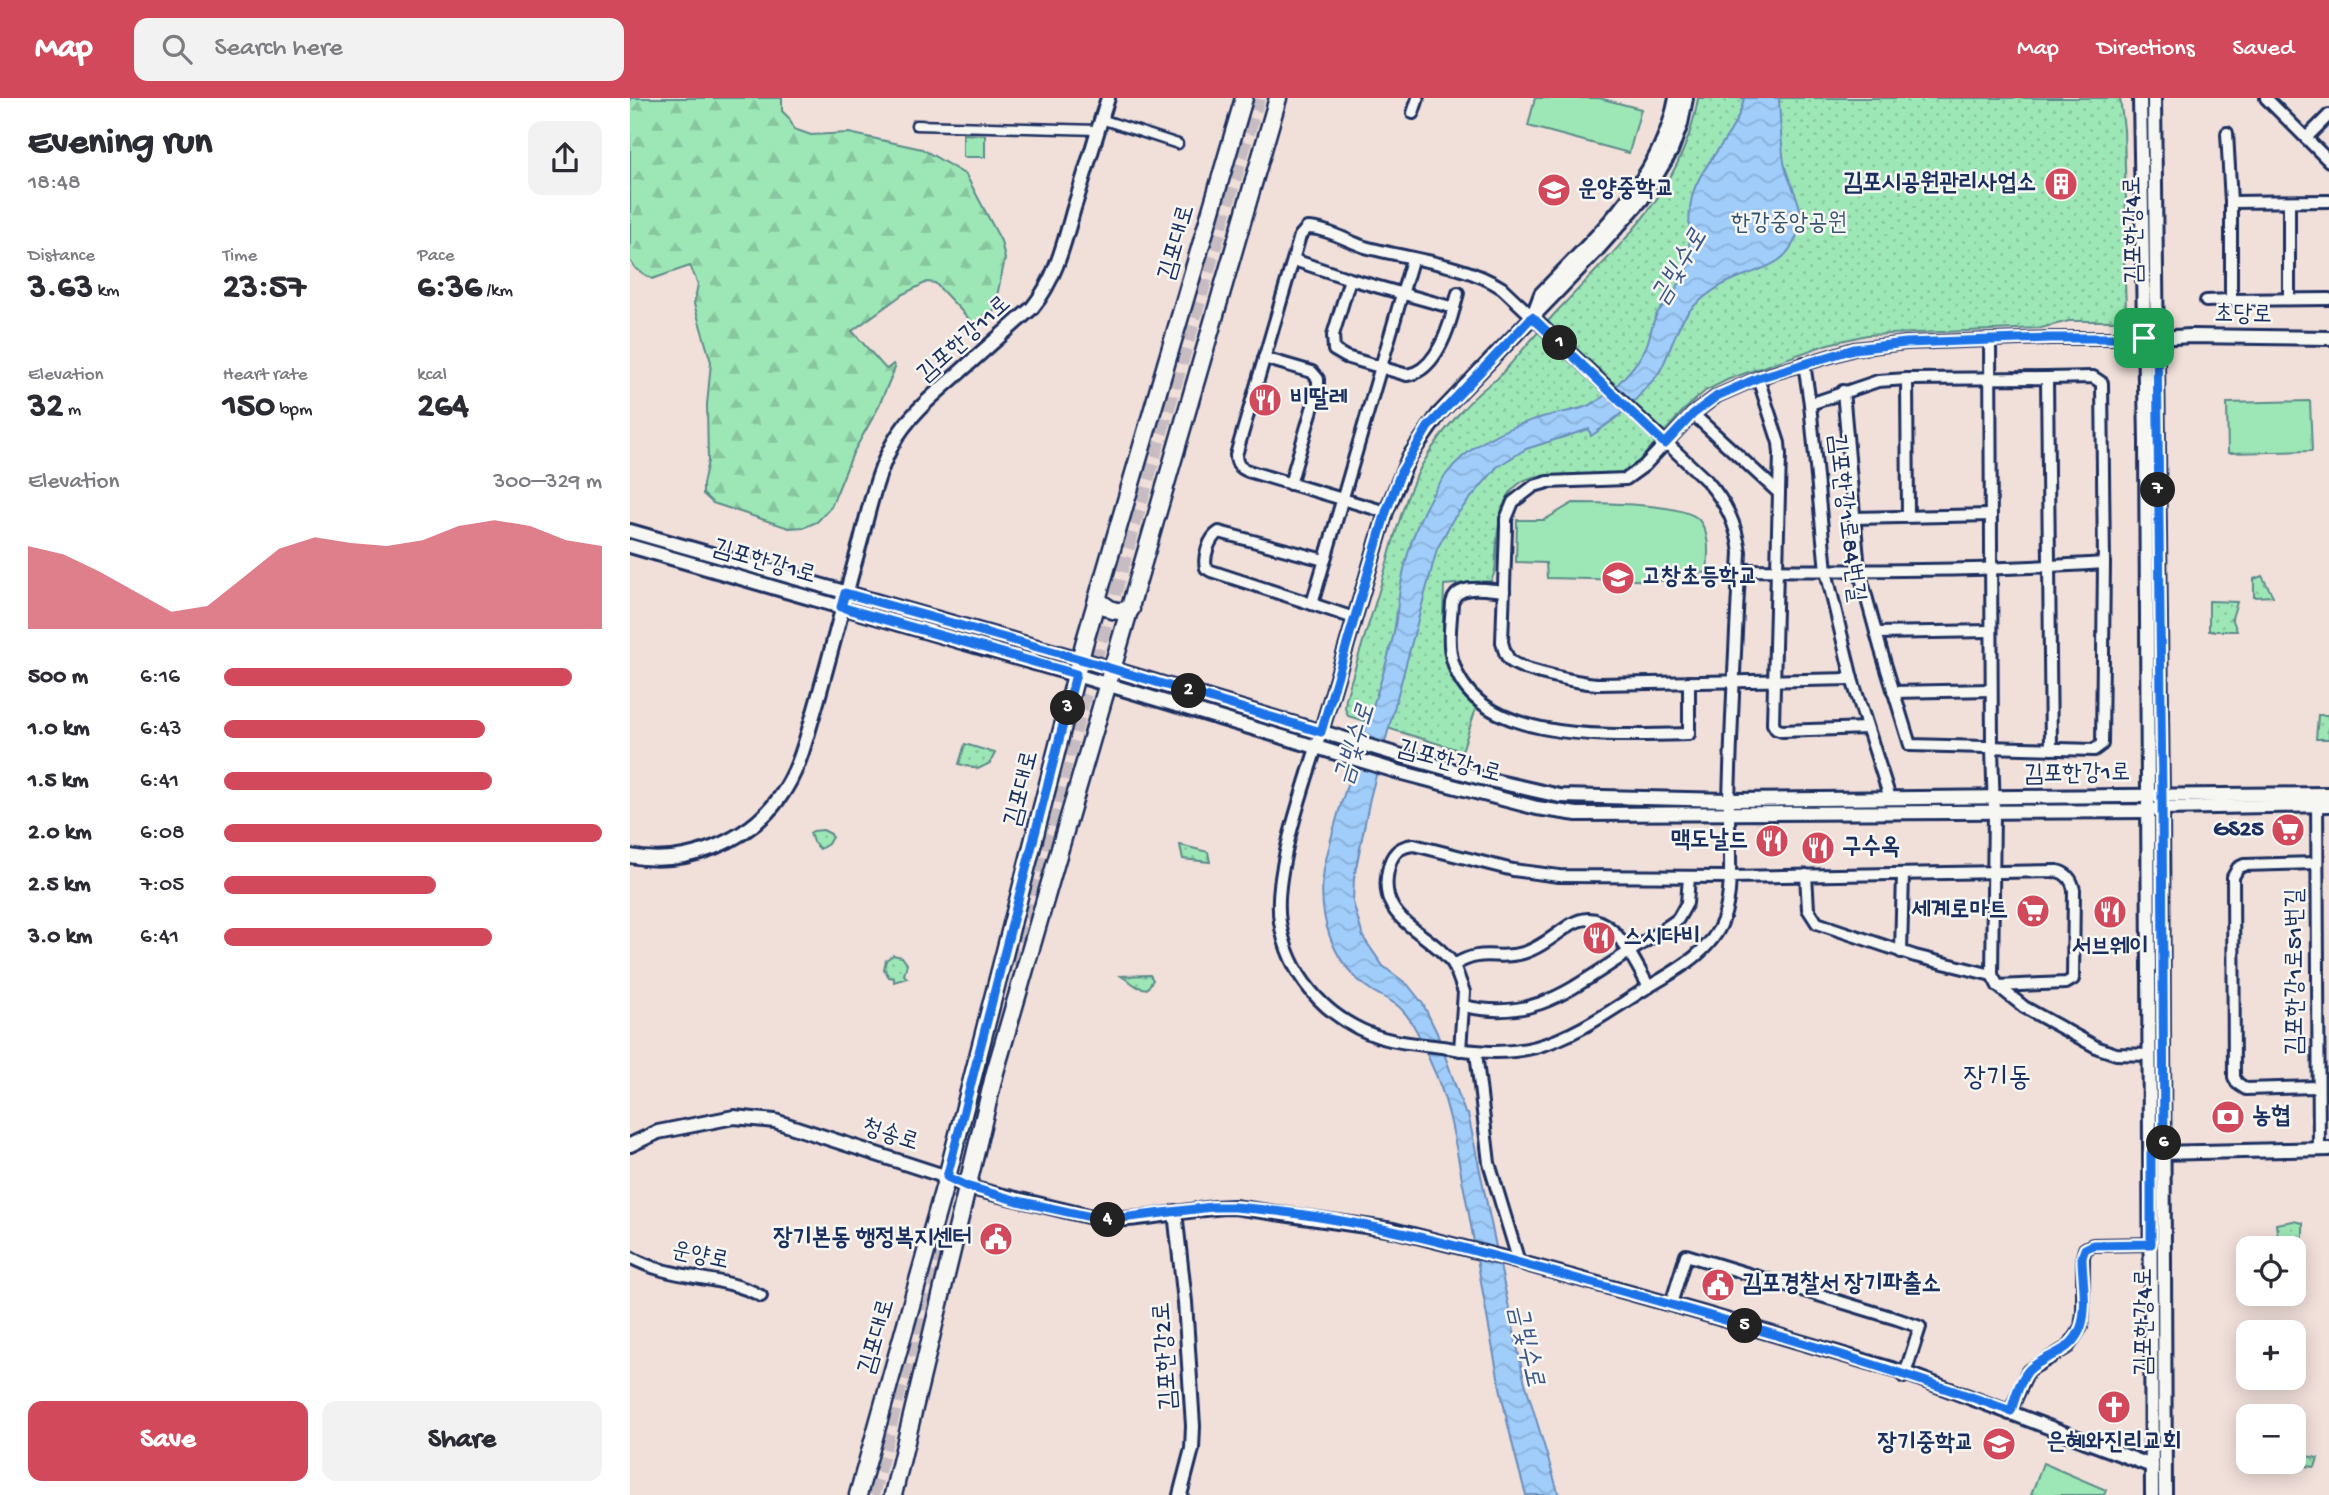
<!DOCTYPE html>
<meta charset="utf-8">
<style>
body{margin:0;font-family:"Gochi Hand","Poor Story",sans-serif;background:#f2f2f3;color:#2b2b33;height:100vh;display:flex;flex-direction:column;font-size:26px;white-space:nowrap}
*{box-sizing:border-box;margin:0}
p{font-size:23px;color:#7c7c81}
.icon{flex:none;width:38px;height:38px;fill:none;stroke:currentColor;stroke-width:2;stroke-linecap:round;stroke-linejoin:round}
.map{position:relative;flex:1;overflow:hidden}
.side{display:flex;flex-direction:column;background:#fff;width:630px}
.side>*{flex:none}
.buttons{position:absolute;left:1606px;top:1138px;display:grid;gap:14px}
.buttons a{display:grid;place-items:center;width:70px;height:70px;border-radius:14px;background:#fff;box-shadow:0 4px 18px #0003;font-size:35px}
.pin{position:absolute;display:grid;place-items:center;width:60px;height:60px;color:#fff;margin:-30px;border-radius:14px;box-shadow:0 4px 10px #0006}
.km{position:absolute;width:35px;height:35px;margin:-18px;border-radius:50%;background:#222;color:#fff;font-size:19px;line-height:35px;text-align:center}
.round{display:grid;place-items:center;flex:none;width:74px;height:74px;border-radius:14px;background:#f2f2f3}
.headline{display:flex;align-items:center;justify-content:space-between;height:119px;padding:0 28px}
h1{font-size:38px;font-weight:700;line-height:52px}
.stats{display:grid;grid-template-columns:repeat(3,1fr);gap:10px;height:119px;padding:7px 28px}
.stats div{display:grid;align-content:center}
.stats b{font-size:35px;font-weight:700}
.stats small{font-size:19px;font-weight:400}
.stats p{font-size:19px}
.chart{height:196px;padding:14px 28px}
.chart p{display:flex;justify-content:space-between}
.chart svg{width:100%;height:126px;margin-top:7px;fill:#d1495b;opacity:.7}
.action{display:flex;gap:14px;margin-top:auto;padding:14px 28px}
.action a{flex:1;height:80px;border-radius:14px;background:#d1495b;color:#fff;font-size:28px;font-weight:700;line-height:80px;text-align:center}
.action a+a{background:#f2f2f3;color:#2b2b33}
ul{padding:0 28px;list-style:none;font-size:23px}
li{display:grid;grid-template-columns:112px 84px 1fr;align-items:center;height:52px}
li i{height:18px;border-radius:9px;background:#d1495b}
header{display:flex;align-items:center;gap:42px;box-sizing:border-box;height:98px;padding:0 35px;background:#d1495b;color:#fff}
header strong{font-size:33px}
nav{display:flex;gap:38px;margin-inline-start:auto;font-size:24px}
.search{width:490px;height:63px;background:#f2f2f3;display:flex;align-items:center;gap:18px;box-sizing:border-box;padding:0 24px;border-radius:14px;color:#7c7c81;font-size:26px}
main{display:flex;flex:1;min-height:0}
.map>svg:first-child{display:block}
.forest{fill:url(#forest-firs);stroke:#5c8b8a;stroke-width:2}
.park{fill:url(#park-dots);stroke:#5c8b8a;stroke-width:2}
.pitch{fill:#9de7b6;stroke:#5c8b8a;stroke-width:2}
.water{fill:url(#water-waves);stroke:#6b8ebc;stroke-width:2}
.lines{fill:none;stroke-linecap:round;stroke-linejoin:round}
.primary-tunnel{stroke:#c6bcc1;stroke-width:16;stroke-dasharray:16 8;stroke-linecap:butt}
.pedestrian-casing{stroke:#1b2f5e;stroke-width:13}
.minor-casing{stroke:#1b2f5e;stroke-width:16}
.tertiary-casing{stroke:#1b2f5e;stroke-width:18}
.primary-casing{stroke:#1b2f5e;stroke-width:21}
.pedestrian{stroke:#f6f6f2;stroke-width:8}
.minor{stroke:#f6f6f2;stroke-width:10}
.tertiary{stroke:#f6f6f2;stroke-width:12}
.primary{stroke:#f6f6f2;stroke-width:16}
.route-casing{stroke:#fff;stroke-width:14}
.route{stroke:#1a73e8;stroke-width:9}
.labels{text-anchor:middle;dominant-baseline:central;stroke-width:5;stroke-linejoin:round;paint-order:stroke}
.poi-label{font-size:24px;font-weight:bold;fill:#1b2f5e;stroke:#f6f6f2;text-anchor:start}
.park-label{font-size:24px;fill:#355470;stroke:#f6f6f2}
.street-label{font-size:24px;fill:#1b2f5e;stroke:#f6f6f2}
.water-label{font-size:26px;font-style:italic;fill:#3c5685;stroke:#f6f6f2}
.quarter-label{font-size:28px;fill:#1b2f5e;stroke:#f6f6f2}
</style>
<header>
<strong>Map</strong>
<div class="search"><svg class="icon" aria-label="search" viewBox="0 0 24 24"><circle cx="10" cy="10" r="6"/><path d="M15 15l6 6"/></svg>Search here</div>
<nav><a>Map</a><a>Directions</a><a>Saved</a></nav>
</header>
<main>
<section class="side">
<div class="headline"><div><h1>Evening run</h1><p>18:48</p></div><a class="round"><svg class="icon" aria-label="share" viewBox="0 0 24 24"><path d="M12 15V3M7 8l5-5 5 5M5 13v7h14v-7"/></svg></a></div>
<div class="stats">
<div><p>Distance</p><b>3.63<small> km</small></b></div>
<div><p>Time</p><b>23:57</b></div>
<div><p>Pace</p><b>6:36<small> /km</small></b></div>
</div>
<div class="stats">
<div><p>Elevation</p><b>32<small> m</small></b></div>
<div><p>Heart rate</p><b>150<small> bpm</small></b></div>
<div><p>kcal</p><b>264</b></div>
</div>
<div class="chart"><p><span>Elevation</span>300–329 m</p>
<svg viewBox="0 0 160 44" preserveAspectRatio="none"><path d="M0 44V15L10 18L20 24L30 31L40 38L50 36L60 26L70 16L80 12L90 14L100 15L110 13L120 8L130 6L140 8L150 13L160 15V44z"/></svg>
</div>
<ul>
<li><b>500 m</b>6:16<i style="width:92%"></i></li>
<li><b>1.0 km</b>6:43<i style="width:69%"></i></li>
<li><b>1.5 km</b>6:41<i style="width:71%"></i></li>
<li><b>2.0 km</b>6:08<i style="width:100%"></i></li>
<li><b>2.5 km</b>7:05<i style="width:56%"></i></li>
<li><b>3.0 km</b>6:41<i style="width:71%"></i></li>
</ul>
<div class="action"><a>Save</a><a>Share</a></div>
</section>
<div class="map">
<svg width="1699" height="1397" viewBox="0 0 1699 1397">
<defs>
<pattern id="forest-firs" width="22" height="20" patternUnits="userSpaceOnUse" patternTransform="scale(1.75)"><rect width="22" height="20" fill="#9de7b6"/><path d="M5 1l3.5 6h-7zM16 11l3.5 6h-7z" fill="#87c69f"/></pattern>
<pattern id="park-dots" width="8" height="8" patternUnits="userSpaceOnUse" patternTransform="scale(1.75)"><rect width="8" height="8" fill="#9de7b6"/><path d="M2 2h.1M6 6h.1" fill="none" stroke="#87c69f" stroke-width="1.8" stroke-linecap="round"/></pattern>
<pattern id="water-waves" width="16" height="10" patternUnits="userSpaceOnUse" patternTransform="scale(1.75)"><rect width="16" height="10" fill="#a0cdfa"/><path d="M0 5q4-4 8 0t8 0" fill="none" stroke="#89b0d9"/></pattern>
</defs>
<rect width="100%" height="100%" fill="#f1dfda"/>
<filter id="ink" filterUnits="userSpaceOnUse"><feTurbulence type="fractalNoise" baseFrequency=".0143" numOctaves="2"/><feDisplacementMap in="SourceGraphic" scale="14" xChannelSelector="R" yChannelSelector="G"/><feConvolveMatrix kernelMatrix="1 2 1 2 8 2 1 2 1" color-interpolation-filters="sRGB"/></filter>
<g filter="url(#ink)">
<polygon class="forest" points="0,0 152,0 152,13 159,20 164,31 181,37 219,35 292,51 336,77 371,143 375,161 363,216 351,226 342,224 305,185 297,184 273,196 222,233 255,270 257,271 263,266 265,270 247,312 223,355 201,409 187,424 175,429 159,430 83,405 73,396 73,386 78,363 77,307 81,264 64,206 68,186 60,168 22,181 6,171 0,163"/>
<g class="park">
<path d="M1068 0H1490L1494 31 1497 142 1494 156 1496 211 1494 216 1483 223H1439L1411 230 1237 237 1198 246 1099 281 1075 293 1052 314 1004 369C990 378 978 377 962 377 945 377 926 375 908 378 864 385 868 439 865 473L861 483 814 487C813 534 806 577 846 610L832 653 718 618 715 610 716 601C726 564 738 529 749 493 770 422 776 375 827 318 839 304 851 291 867 281 889 257 909 232 931 209 992 145 1054 90 1068 0Z"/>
<polygon points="1632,478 1643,498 1624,499 1624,481"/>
<polygon points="1579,503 1607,504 1602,520 1607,533 1579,533"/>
<polygon points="1688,617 1699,617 1699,641 1686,641"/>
<polygon points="335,646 365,655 360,665 348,671 329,666"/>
<polygon points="193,732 201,736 202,739 198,746 190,751 183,744 180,735 183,733"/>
<polygon points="550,747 578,754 580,764 553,761"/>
<polygon points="263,857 272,859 277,866 274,877 277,880 264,884 264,880 259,879 254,871 256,862"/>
<polygon points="520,877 523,882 517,891 508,889 491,878"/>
<polygon points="1663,1123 1673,1125 1673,1149 1649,1148 1646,1126"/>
<polygon points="1664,1356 1688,1360 1685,1369 1665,1367"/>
</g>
<g class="pitch">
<polygon points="905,0 969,0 1011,11 999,55 898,28"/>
<polygon points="333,36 355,37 355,59 333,59"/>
<polygon points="1680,303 1682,353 1598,355 1597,305"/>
<path d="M943 405C967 405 1055 405 1069 422 1081 437 1078 457 1077 475L1045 473 1044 483 917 480 916 465 886 464 887 422H914Z"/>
<polygon points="1413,1365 1476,1392 1474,1397 1401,1397"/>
</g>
<path class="water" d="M1114 0H1149C1150 21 1151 43 1154 64 1158 88 1176 105 1169 131 1159 167 1135 169 1105 181 1091 186 1076 197 1065 207 1046 224 1042 251 1030 273 1026 281 1018 286 1013 293 998 312 981 324 961 338L959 331 896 351 867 369 823 421 807 451 740 700 724 780 723 804 733 839 753 868 778 887 793 906 807 935 835 1015 838 1016 894 1281 929 1397H896C867 1299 855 1196 835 1096 826 1053 821 1007 802 968 794 950 786 926 772 912 765 903 751 899 741 892 701 865 687 817 694 771 710 694 743 620 762 543 767 524 767 505 771 486 778 448 791 410 814 379 839 345 877 329 916 318 931 314 949 313 962 306 981 296 1007 268 1016 249 1021 238 1021 225 1028 214 1036 204 1054 182 1057 170 1063 143 1054 114 1066 87 1080 56 1107 35 1114 0Z"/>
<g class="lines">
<g class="primary-tunnel">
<polyline points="380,866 449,613 627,0"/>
<polyline points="241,1397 309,1135"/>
</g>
<defs>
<g id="pedestrian">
<polyline points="471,21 548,46"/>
<polyline points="286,27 468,32"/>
</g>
<g id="minor">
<polyline points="1636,0 1699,63"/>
<polyline points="783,15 788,0"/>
<polyline points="1597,35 1601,104"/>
<polyline points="1676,40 1699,17"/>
<polyline points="1699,103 1601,104 1601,202 1699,201"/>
<path d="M664 162 720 181 703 237 704 252 716 259 777 277C805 273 818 233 824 210L720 181"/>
<polyline points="1659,201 1659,104"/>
<polyline points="1576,203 1601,202"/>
<polyline points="824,210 828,195"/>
<polyline points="1360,243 1362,651 1364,713 1362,877 1368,888 1394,909 1468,950 1486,956 1519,957"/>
<polyline points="634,260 682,274 688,281 688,291 660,386"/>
<polyline points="1174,265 1180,306 1248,283 1277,281 1417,280 1421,651"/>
<polyline points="1128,280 1149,345 1150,356 1143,626 1146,631 1152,633 1237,630"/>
<polyline points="1417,280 1463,279 1472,285 1474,465"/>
<polyline points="1277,281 1278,418"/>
<polyline points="1180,306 1196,473 1222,581 1260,700"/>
<polyline points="1063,316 1149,395"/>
<polyline points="1224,420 1361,417"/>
<path d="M694 462 589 434C579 440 573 459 576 470L581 473 682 506 782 162"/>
<path d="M1109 472C1231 473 1352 473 1474 465L1472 646 1464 652 1280 647 1250 549 1229 472 1213 293"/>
<path d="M874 493C858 492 827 484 822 505 821 524 817 546 823 564 847 649 991 637 1059 636V584"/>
<polyline points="682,506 724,520"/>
<polyline points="1246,535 1361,533"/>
<path d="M1222 581 970 586C954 586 894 573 882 564 876 560 874 552 872 544L876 430V421L883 404 904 388 918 384 996 381 1014 368 1063 316 1087 298 1128 280 1224 251 1276 245 1420 240H1520"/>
<polyline points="1263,594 1361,592"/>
<path d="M691 634C676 684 642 775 650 824 658 876 693 917 741 936 763 945 789 946 812 949 844 954 875 957 906 949 946 938 980 913 1015 891 1043 874 1081 855 1093 822 1105 789 1098 741 1099 705 1101 621 1106 537 1110 454 1106 425 1096 405 1077 383L872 190C836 166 778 161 735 149 717 143 696 130 677 130L670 138 606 357C606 366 610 370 618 373L756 414"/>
<polyline points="1687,700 1689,1051"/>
<polyline points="1687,765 1614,767 1608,770 1603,779 1604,979 1607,985 1616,991 1687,989"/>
<polyline points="1176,777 1178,811 1187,825 1285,858 1362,877"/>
<polyline points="1271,854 1273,776"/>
<path d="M824 867C797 830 742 823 760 765 764 753 772 748 784 747L883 772 929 778 1098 779 1427 773C1437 775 1442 782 1444 792L1443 881 1436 885 1368 888"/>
<path d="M834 908C898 923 933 897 985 863 1006 849 1028 836 1048 821L1057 805 1059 779"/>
<path d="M830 952 834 894 824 867C854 849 865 863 893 855 910 850 925 837 940 827 979 802 1003 862 1019 889"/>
<polyline points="846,954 859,1065 889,1164"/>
<path d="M0 1159C42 1183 92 1176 131 1198"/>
<polyline points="1041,1206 1056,1157 1267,1221 1290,1229 1274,1279"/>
<polyline points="1379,1316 1398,1273 1438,1249 1451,1229 1453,1214 1453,1159 1455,1151 1463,1147 1521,1146"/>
</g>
<g id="tertiary">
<polyline points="1510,0 1516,343 1522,1397"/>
<polyline points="1524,0 1532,697 1535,1397"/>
<path d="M905 212 911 196C966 138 1031 82 1046 0"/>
<polyline points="1527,240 1561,238 1699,240"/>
<polyline points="0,433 450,561 772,658 851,680 930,698 1099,702 1699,696"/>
<polyline points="0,448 446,577 769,674 907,710 947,716 1518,713 1532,710 1699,707"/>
<polyline points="691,634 756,414 779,359 809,316 965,154 1012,101 1041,53 1051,26 1056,0"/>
<path d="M0 758C54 769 118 744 150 699 169 673 176 641 185 611 201 555 215 499 231 442 239 410 247 376 262 347 278 317 306 295 331 273 354 252 378 231 402 210 426 181 434 145 444 110 456 73 466 37 478 0"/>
<path d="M0 1047 28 1034 104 1019 145 1023 317 1079 336 1089 466 1120C506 1126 561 1109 604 1109L763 1132 878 1161 1072 1215 1275 1275 1522 1368"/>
<polyline points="1528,1055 1699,1051"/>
<polyline points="545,1114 555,1204 563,1328 562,1351 550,1397"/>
</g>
<g id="primary">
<path d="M467 501C479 512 485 516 501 511"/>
<polyline points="228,1397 317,1079 454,546 614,0"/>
<polyline points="263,1397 365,974 648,0"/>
</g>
</defs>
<use href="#pedestrian" class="pedestrian-casing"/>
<use href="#minor" class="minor-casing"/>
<use href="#tertiary" class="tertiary-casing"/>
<use href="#primary" class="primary-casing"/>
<use href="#pedestrian" class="pedestrian"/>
<use href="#minor" class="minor"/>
<use href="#tertiary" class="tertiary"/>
<use href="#primary" class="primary"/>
</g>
</g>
<g class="lines" filter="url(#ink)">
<defs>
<path id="route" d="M902 219 1035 346 1063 316 1087 298 1128 280 1224 251 1276 245 1420 240H1527L1532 697 1534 1054 1521 1055V1146L1463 1147 1455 1151 1452 1159C1452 1181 1458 1208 1451 1229 1440 1258 1415 1255 1398 1273 1389 1284 1385 1300 1381 1313 1244 1264 1106 1224 966 1186 847 1153 728 1118 604 1109H582L475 1122 388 1103 336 1088 317 1079 446 576 211 509 215 495 450 561 691 634 756 414 771 374 798 329Z"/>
</defs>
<use href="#route" class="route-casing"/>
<use href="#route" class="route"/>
</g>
<defs>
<symbol id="building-disc" viewBox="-11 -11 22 22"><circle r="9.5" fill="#d1495b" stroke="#f6f6f2"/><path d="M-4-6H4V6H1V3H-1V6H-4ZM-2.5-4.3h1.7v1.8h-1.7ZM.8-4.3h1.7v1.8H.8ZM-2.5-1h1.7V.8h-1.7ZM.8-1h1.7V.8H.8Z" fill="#fff"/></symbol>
<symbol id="school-disc" viewBox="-11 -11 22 22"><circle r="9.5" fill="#d1495b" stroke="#f6f6f2"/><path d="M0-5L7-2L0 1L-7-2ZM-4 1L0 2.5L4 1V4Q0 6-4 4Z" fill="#fff"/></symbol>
<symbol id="restaurant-disc" viewBox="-11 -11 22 22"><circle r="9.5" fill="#d1495b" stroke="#f6f6f2"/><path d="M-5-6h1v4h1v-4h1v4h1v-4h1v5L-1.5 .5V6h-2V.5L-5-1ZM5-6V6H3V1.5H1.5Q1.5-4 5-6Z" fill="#fff"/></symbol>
<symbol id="supermarket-disc" viewBox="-11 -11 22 22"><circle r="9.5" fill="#d1495b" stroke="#f6f6f2"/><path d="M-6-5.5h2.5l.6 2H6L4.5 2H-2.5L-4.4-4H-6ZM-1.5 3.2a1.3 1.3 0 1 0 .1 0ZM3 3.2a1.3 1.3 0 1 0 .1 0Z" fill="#fff"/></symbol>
<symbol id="bank-disc" viewBox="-11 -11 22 22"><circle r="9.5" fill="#d1495b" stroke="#f6f6f2"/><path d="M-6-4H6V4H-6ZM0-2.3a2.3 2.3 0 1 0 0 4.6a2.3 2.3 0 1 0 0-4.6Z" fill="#fff"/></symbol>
<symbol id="civic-disc" viewBox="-11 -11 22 22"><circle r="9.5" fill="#d1495b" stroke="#f6f6f2"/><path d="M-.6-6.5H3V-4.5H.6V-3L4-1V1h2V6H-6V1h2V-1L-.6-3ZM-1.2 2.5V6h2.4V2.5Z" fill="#fff"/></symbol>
<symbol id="church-disc" viewBox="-11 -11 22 22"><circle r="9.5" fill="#d1495b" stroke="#f6f6f2"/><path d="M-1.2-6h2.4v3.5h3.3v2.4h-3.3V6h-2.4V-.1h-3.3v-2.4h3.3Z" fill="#fff"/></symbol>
</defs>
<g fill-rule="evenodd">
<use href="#building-disc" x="1412" y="67" width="38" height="38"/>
<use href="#school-disc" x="905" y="73" width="38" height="38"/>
<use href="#restaurant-disc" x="616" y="283" width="38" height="38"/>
<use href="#school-disc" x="969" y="461" width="38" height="38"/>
<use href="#supermarket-disc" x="1639" y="713" width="38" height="38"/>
<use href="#restaurant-disc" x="1123" y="724" width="38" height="38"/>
<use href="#restaurant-disc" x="1169" y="731" width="38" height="38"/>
<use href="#supermarket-disc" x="1384" y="794" width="38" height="38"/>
<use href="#restaurant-disc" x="1461" y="795" width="38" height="38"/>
<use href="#restaurant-disc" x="950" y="821" width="38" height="38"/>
<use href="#bank-disc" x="1579" y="1000" width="38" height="38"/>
<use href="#civic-disc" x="347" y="1122" width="38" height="38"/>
<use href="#civic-disc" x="1069" y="1168" width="38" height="38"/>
<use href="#church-disc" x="1465" y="1290" width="38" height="38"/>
<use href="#school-disc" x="1350" y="1327" width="38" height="38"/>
</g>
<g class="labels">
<g class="poi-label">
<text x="1406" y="86" text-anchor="end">김포시공원관리사업소</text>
<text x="948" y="92">운양중학교</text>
<text x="660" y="302">비딸레</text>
<text x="1012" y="480">고창초등학교</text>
<text x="1634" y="732" text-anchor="end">GS25</text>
<text x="1118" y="743" text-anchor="end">맥도날드</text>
<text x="1212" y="750">구수옥</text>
<text x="1378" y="813" text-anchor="end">세계로마트</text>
<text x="993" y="840">스시다비</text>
<text x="1480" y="850" text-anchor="middle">서브웨이</text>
<text x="1622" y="1019">농협</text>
<text x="342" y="1141" text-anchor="end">장기본동 행정복지센터</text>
<text x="1112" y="1187">김포경찰서 장기파출소</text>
<text x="1484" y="1345" text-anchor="middle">은혜와진리교회</text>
<text x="1344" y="1346" text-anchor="end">장기중학교</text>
</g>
<g class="park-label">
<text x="1159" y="126">한강중앙공원</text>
</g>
<g class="street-label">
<text transform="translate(1505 132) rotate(-91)">김포한강4로</text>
<text transform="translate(548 145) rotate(-74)">김포대로</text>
<text transform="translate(1613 218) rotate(1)">초당로</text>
<text transform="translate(335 242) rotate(-42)">김포한강11로</text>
<text transform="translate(1215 420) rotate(83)">김포한강1로84번길</text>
<text transform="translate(134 465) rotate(16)">김포한강1로</text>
<text transform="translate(819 665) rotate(15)">김포한강1로</text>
<text transform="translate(1447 677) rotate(-1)">김포한강1로</text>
<text transform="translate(393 691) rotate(-76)">김포대로</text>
<text transform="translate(1666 874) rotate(-90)">김포한강1로51번길</text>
<text transform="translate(260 1038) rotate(18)">청송로</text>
<text transform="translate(70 1159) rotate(12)">운양로</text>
<text transform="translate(1515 1224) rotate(-90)">김포한강4로</text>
<text transform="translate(248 1239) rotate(-74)">김포대로</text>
<text transform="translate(537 1258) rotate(-94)">김포한강2로</text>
</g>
<g class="water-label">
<text transform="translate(1051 170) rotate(-59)">금빛수로</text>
<text transform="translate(727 647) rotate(-73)">금빛수로</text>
<text transform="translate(894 1248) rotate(77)">금빛수로</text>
</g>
<g class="quarter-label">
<text x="1367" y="981">장기동</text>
</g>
</g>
</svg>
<div class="buttons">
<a><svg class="icon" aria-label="locate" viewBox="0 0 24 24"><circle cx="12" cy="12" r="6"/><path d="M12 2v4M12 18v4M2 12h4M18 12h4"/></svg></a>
<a>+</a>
<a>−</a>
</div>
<div class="pin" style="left:1514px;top:240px;background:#1e9e55"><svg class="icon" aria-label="arrive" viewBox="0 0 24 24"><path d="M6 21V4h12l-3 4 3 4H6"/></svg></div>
<b class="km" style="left:930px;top:245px">1</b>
<b class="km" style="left:559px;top:593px">2</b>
<b class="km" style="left:438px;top:610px">3</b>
<b class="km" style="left:478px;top:1122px">4</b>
<b class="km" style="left:1115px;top:1228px">5</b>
<b class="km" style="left:1534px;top:1045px">6</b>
<b class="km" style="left:1528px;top:392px">7</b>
</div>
</main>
